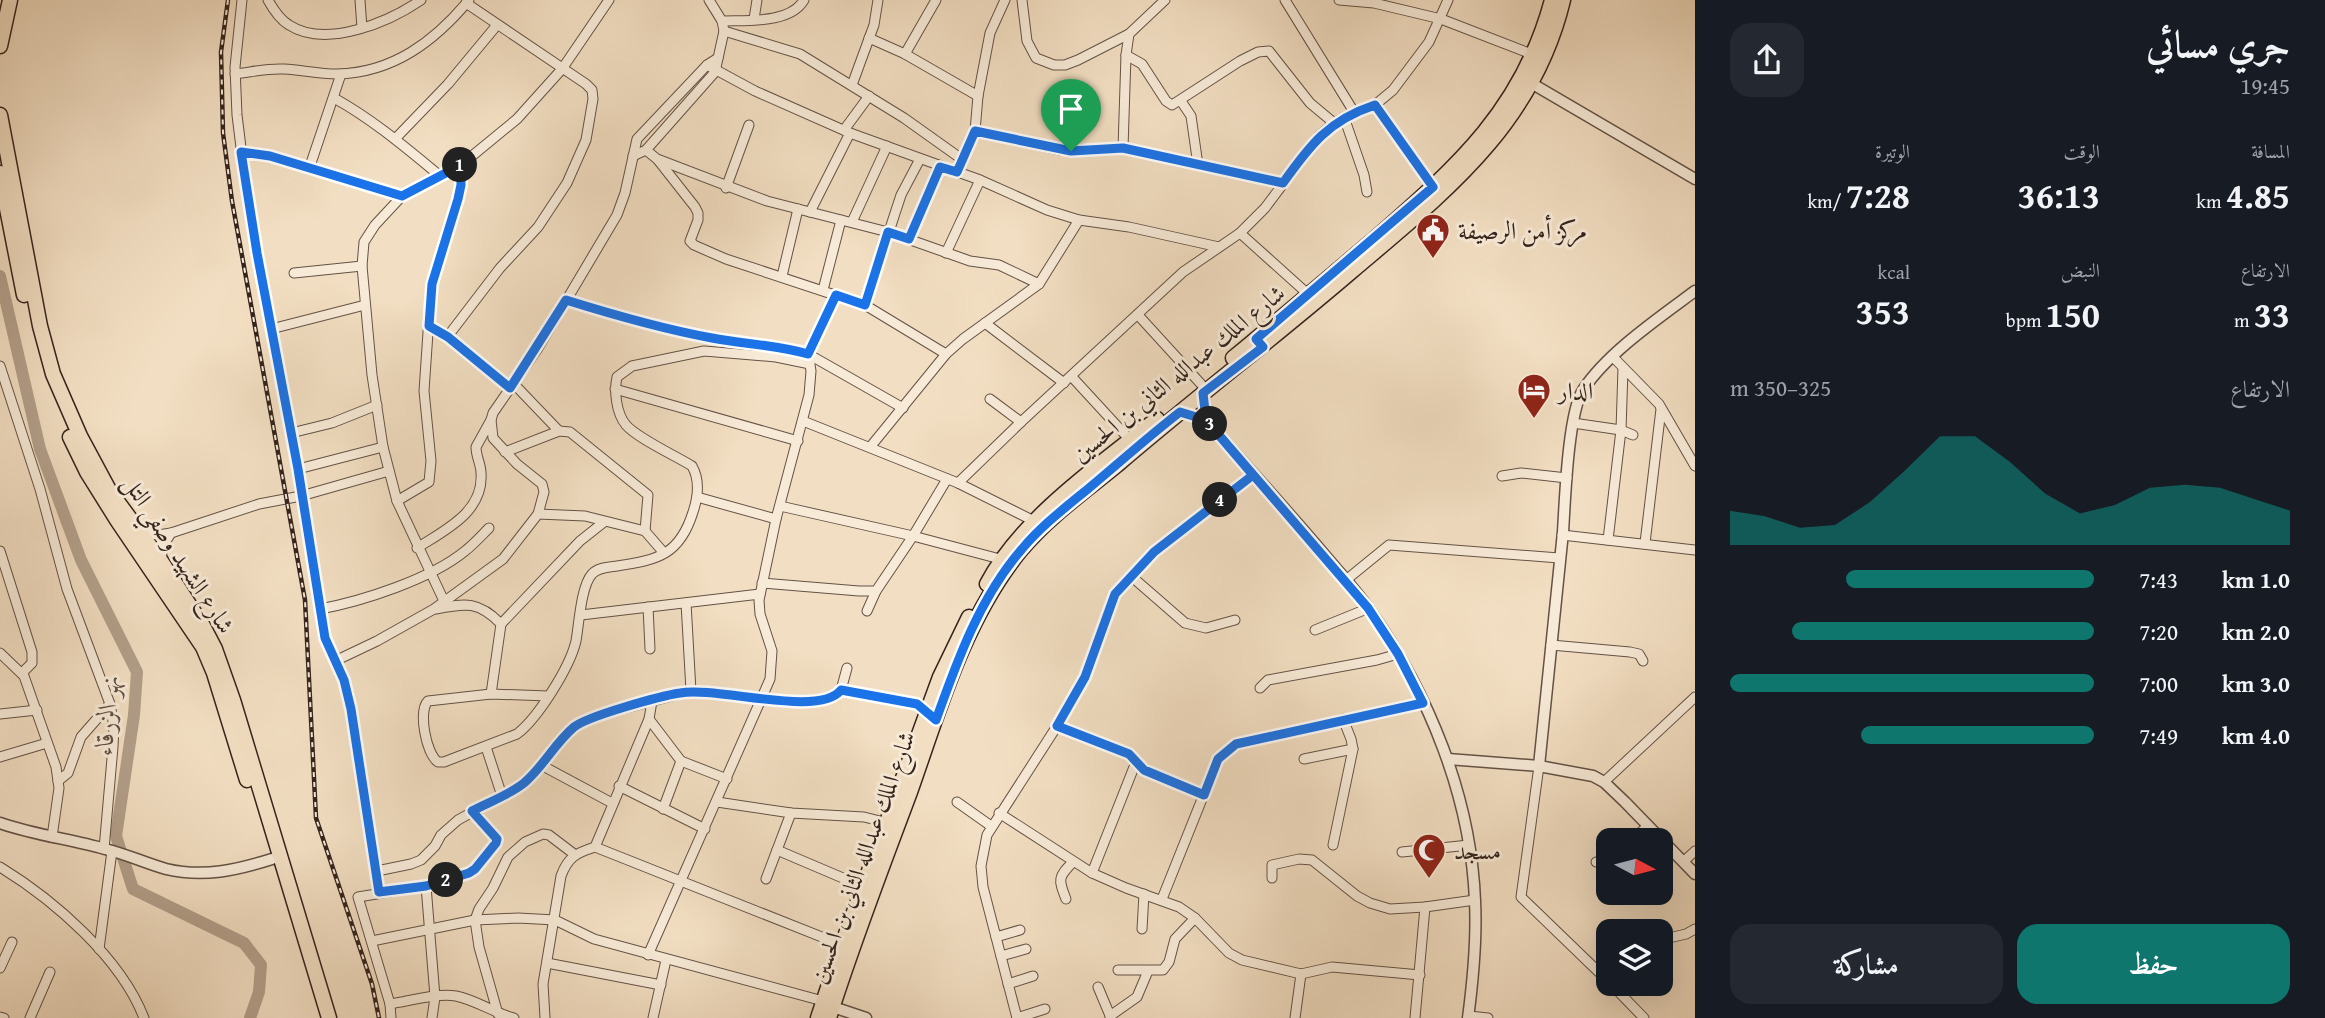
<!DOCTYPE html>
<html lang="ar">
<meta charset="utf-8">
<style>
body{margin:0;font-family:"Gentium Book Plus",Amiri,serif;background:#242831;color:#f1f3f6;direction:rtl;height:100vh;display:flex;flex-direction:column;font-size:26px;white-space:nowrap}
*{box-sizing:border-box;margin:0}
p{font-size:23px;color:#9ea1a6}
.icon{flex:none;width:38px;height:38px;fill:none;stroke:currentColor;stroke-width:2;stroke-linecap:round;stroke-linejoin:round}
.map{position:relative;flex:1;overflow:hidden;direction:ltr}
.drawer{display:flex;flex-direction:column;background:#171b24;width:630px}
.drawer>*{flex:none}
.needle{width:46px;rotate:97deg}
.fabs{position:absolute;left:1596px;top:828px;display:grid;gap:14px}
.fabs a{display:grid;place-items:center;width:77px;height:77px;border-radius:14px;background:#171b24;box-shadow:0 7px 28px #0002;font-size:35px}
.pin{position:absolute;display:grid;place-items:center;width:60px;height:60px;color:#fff;margin:-72px -30px;border-radius:50% 50% 50% 0;rotate:-45deg;box-shadow:0 0 7px #0007}
.pin .icon{rotate:45deg}
.km{position:absolute;width:35px;height:35px;margin:-18px;border-radius:50%;background:#222;color:#fff;font-size:19px;line-height:35px;text-align:center}
.round{display:grid;place-items:center;flex:none;width:74px;height:74px;border-radius:21px;background:#242831}
.overview{display:flex;align-items:center;justify-content:space-between;height:119px;padding:0 35px}
h1{font-size:38px;font-weight:700;line-height:52px}
.stats{display:grid;grid-template-columns:repeat(3,1fr);gap:10px;height:119px;padding:7px 35px}
.stats div{display:grid;align-content:center}
.stats b{font-size:35px;font-weight:700}
.stats small{font-size:19px;font-weight:400}
.stats p{font-size:19px}
.chart{height:196px;padding:14px 35px}
.chart p{display:flex;justify-content:space-between}
.chart svg{width:100%;height:126px;margin-top:7px;fill:#0f766e;opacity:.7}
.action{display:flex;gap:14px;margin-top:auto;padding:14px 35px}
.action a{flex:1;height:80px;border-radius:21px;background:#0f766e;color:#fff;font-size:28px;font-weight:700;line-height:80px;text-align:center}
.action a+a{background:#242831;color:#f1f3f6}
ul{padding:0 35px;list-style:none;font-size:23px}
li{display:grid;grid-template-columns:112px 84px 1fr;align-items:center;height:52px}
li i{height:18px;border-radius:9px;background:#0f766e}
main{display:flex;flex:1;min-height:0}
.map>svg:first-child{display:block}
.lines{fill:none;stroke-linecap:round;stroke-linejoin:round}
.river{stroke:#b29f8a;stroke-width:12}
.minor-casing{stroke:#645246;stroke-width:11}
.tertiary-casing{stroke:#645246;stroke-width:13}
.primary-casing{stroke:#35241d;stroke-width:17}
.minor{stroke:#f7ead7;stroke-width:9}
.tertiary{stroke:#f7ead7;stroke-width:10}
.primary{stroke:#f2dec2;stroke-width:14}
.rail-casing{stroke:#35241d;stroke-width:4.5}
.rail{stroke:#f7ead7;stroke-width:2;stroke-dasharray:5;stroke-linecap:butt}
.route-casing{stroke:#fff;stroke-width:14}
.route{stroke:#1a73e8;stroke-width:9}
.labels{text-anchor:middle;dominant-baseline:central;stroke-width:6;stroke-linejoin:round;paint-order:stroke}
.poi-label{font-size:24px;fill:#35241d;stroke:#f7ead7;text-anchor:start}
.street-label{font-size:24px;fill:#35241d;stroke:#f7ead7}
.water-label{font-size:26px;font-style:italic;fill:#614f43;stroke:#f7ead7}
</style>
<main>
<section class="drawer">
<div class="overview"><div><h1>جري مسائي</h1><p>19:45</p></div><a class="round"><svg class="icon" aria-label="share" viewBox="0 0 24 24"><path d="M12 15V3M7 8l5-5 5 5M5 13v7h14v-7"/></svg></a></div>
<div class="stats">
<div><p>المسافة</p><b>4.85<small> km</small></b></div>
<div><p>الوقت</p><b>36:13</b></div>
<div><p>الوتيرة</p><b>7:28<small> /km</small></b></div>
</div>
<div class="stats">
<div><p>الارتفاع</p><b>33<small> m</small></b></div>
<div><p>النبض</p><b>150<small> bpm</small></b></div>
<div><p>kcal</p><b>353</b></div>
</div>
<div class="chart"><p><span>الارتفاع</span>325–350 m</p>
<svg viewBox="0 0 160 44" preserveAspectRatio="none"><path d="M0 44V32L10 34L20 38L30 37L40 29L50 18L60 6L70 6L80 15L90 26L100 33L110 30L120 24L130 23L140 24L150 28L160 32V44z"/></svg>
</div>
<ul>
<li><b>1.0 km</b>7:43<i style="width:68%"></i></li>
<li><b>2.0 km</b>7:20<i style="width:83%"></i></li>
<li><b>3.0 km</b>7:00<i style="width:100%"></i></li>
<li><b>4.0 km</b>7:49<i style="width:64%"></i></li>
</ul>
<div class="action"><a>حفظ</a><a>مشاركة</a></div>
</section>
<div class="map">
<svg width="1695" height="1018" viewBox="0 0 1695 1018">
<rect width="100%" height="100%" fill="#f2dec2"/>
<filter id="stains"><feTurbulence type="fractalNoise" baseFrequency=".00286" numOctaves="4"/><feColorMatrix values="0 0 0 0 .2 0 0 0 0 .09 0 0 0 0 .02 0 0 0 .5 -.17"/></filter>
<radialGradient id="worn" r=".72"><stop offset=".6" stop-color="#630" stop-opacity="0"/><stop offset="1" stop-color="#630" stop-opacity=".3"/></radialGradient>
<g class="lines">
<polyline class="river" points="0,276 40,449 81,560 137,672 134,715 116,836 133,889 244,943 261,965 259,992 250,1018"/>
<defs>
<g id="minor">
<polyline points="242,0 235,67 237,115 246,188 298,469 325,638 344,680 351,709 379,892"/>
<path d="M268 0C273 9 279 19 289 25 326 49 389 22 421 0"/>
<polyline points="360,0 362,28"/>
<polyline points="1022,0 1027,41 1036,58 1054,65 1065,65 1078,60 1129,34 1165,0"/>
<polyline points="1285,0 1354,112"/>
<polyline points="1339,0 1374,3 1441,19 1534,55"/>
<polyline points="754,19 757,0"/>
<path d="M722 21C747 20 790 24 804 0"/>
<polyline points="724,31 800,54 904,118 963,160"/>
<polyline points="869,38 905,54 978,96"/>
<polyline points="905,54 936,0"/>
<polyline points="1126,55 1142,64 1166,101 1172,105 1240,61 1258,52 1269,51 1310,103 1334,123"/>
<polyline points="707,65 755,91 850,133 980,180 1047,210 1079,220 1129,227 1219,247"/>
<path d="M235 74C252 72 267 68 284 69 302 70 319 74 337 74 393 73 435 41 469 0"/>
<polyline points="852,85 874,25 878,0"/>
<path d="M334 98C372 119 405 147 439 175"/>
<polyline points="1181,101 1191,116 1198,165"/>
<polyline points="1375,105 1433,187"/>
<polyline points="1344,117 1364,175 1367,192"/>
<polyline points="844,130 869,96"/>
<polyline points="975,131 1059,150 1123,148 1283,183"/>
<polyline points="395,139 448,84 497,25"/>
<polyline points="1123,148 1126,55 1129,34"/>
<polyline points="646,150 657,159 767,201 888,232 970,261 999,265 1039,284"/>
<polyline points="241,152 270,156 402,196"/>
<polyline points="633,156 646,150 715,72 724,31 722,21 709,0"/>
<polyline points="658,160 695,207 698,213 698,220 690,241 694,245 726,259 865,305 946,354"/>
<polyline points="962,163 975,131 978,96 990,33 1005,0"/>
<polyline points="309,169 341,74"/>
<polyline points="726,188 749,125"/>
<polyline points="810,212 850,133"/>
<polyline points="852,222 887,146"/>
<polyline points="1240,233 1309,295"/>
<polyline points="909,239 940,167"/>
<polyline points="946,253 980,180"/>
<polyline points="294,273 362,266"/>
<polyline points="782,276 798,209"/>
<polyline points="823,290 841,220"/>
<polyline points="836,295 808,354 903,408"/>
<path d="M567 300C614 315 663 329 712 338 744 344 777 345 808 354L811 371 809 395 776 519 759 600 760 614 772 651 770 679 648 955"/>
<polyline points="865,305 901,195 920,159"/>
<polyline points="1138,315 1201,384"/>
<polyline points="985,323 1064,383"/>
<polyline points="429,326 448,336 511,388"/>
<polyline points="271,329 365,305"/>
<polyline points="448,336 500,268 538,227 567,183 586,140 593,99 592,90 586,84 466,3"/>
<polyline points="1613,357 1659,404 1695,466"/>
<polyline points="0,366 40,489 67,589 110,704 114,727 113,747 104,849"/>
<polyline points="1072,377 1130,440"/>
<polyline points="514,384 559,431"/>
<polyline points="615,389 798,441"/>
<polyline points="990,399 1021,422"/>
<polyline points="803,421 958,483 1034,521"/>
<polyline points="1573,423 1621,430 1633,435"/>
<polyline points="291,433 332,423 377,405"/>
<polyline points="871,446 946,354 963,339 1039,284 1079,220"/>
<polyline points="505,452 559,431 570,432 648,495 645,531"/>
<polyline points="298,469 383,447"/>
<polyline points="1502,476 1521,473 1567,478"/>
<polyline points="958,483 1021,422 1183,272 1240,233 1265,208 1319,136 1334,123 1354,112 1375,105 1393,90 1429,42 1448,0"/>
<polyline points="697,497 776,519"/>
<polyline points="397,501 429,482 431,461 424,391 430,303 432,284 448,235 461,185 461,165"/>
<polyline points="780,506 913,536 1000,559"/>
<polyline points="538,514 585,516 645,531 664,553"/>
<polyline points="140,533 158,535 171,533 259,504 301,496 389,471"/>
<polyline points="1562,535 1695,550"/>
<polyline points="1608,540 1621,430 1623,368"/>
<polyline points="1645,543 1661,409"/>
<path d="M417 548C445 530 484 512 481 473 481 464 476 457 476 447L491 420"/>
<polyline points="0,551 32,652 32,663 22,673"/>
<polyline points="161,560 163,546 171,533"/>
<polyline points="1131,576 1185,623 1206,628 1235,620"/>
<polyline points="1346,580 1389,545 1559,558"/>
<polyline points="762,583 859,591 876,591 913,536 947,479"/>
<polyline points="444,601 397,501 383,447 372,375 362,266 364,242 375,225 402,196 461,165 517,119 562,69 609,0"/>
<polyline points="686,603 691,691"/>
<polyline points="648,607 650,649"/>
<path d="M320 609C363 601 431 579 465 551 474 544 481 536 489 528"/>
<path d="M436 609C466 603 479 601 501 624L491 694"/>
<polyline points="867,611 876,591"/>
<polyline points="581,615 760,594"/>
<polyline points="501,624 580,541 604,522"/>
<polyline points="1315,630 1369,608"/>
<polyline points="1551,645 1630,652 1639,654 1643,661"/>
<polyline points="0,653 24,676 56,767 59,788 52,837"/>
<polyline points="335,661 377,641 434,609 503,559 538,514 544,492 542,484 517,464 493,438 491,420 493,413 538,348 617,215 625,193 637,139 707,65 718,58"/>
<polyline points="1260,688 1268,680 1377,660 1398,654"/>
<polyline points="841,690 917,704 929,715"/>
<path d="M548 696 491 694 428 701C418 711 426 754 438 762H444L517 734C538 718 570 667 576 641 579 624 581 586 592 574 598 567 610 567 617 566 659 560 680 554 693 512 698 497 700 480 692 466 676 456 637 438 626 425 616 413 614 391 617 377L632 366 704 351 776 357 810 364"/>
<polyline points="0,714 37,710"/>
<polyline points="649,719 681,761 727,779"/>
<polyline points="1057,726 1129,754 1144,770 1204,795"/>
<polyline points="486,747 502,796"/>
<polyline points="0,757 47,743"/>
<polyline points="1304,759 1353,749"/>
<polyline points="541,765 612,803"/>
<polyline points="1539,766 1521,897 1608,981"/>
<polyline points="58,781 68,773 81,737 110,704"/>
<polyline points="1604,782 1695,697"/>
<polyline points="619,786 705,829"/>
<polyline points="717,802 791,813 864,817 888,823"/>
<polyline points="957,802 991,826"/>
<polyline points="663,809 681,761"/>
<polyline points="999,813 1092,873 1126,888 1179,907 1195,918 1229,953 1242,960 1301,974 1332,967 1420,975"/>
<polyline points="1632,840 1648,826"/>
<polyline points="1333,845 1353,749 1351,739 1343,719"/>
<polyline points="595,847 842,945"/>
<polyline points="777,850 864,887"/>
<polyline points="1402,852 1469,845"/>
<polyline points="1596,862 1608,859"/>
<polyline points="1683,862 1695,851"/>
<path d="M0 867C54 900 121 958 144 1018"/>
<polyline points="377,871 411,864 421,860 435,846 441,835 458,820 523,784 574,727 592,717 691,691 794,702 822,700 836,696 841,690 847,668"/>
<polyline points="1092,873 1136,762"/>
<polyline points="1272,878 1272,865 1299,859 1312,860 1357,896 1370,903 1390,909 1425,907 1475,900"/>
<polyline points="766,879 791,813"/>
<polyline points="426,886 435,997 432,1018"/>
<path d="M1066 899C1058 879 1058 877 1073 862"/>
<polyline points="1162,899 1218,759 1236,744 1423,703"/>
<polyline points="1142,929 1144,894"/>
<polyline points="996,937 1020,930"/>
<polyline points="1673,937 1686,934 1695,929"/>
<polyline points="372,941 475,920 518,918 555,920 594,939 823,1001"/>
<polyline points="99,949 112,851"/>
<polyline points="1001,956 1026,949"/>
<polyline points="547,963 661,985"/>
<polyline points="0,968 12,942"/>
<polyline points="1118,970 1163,970 1169,962 1175,939 1195,918"/>
<polyline points="1008,984 1033,976"/>
<polyline points="1611,984 1644,1018"/>
<polyline points="1098,987 1111,1018"/>
<path d="M390 1004C410 1001 436 993 456 996 476 1000 494 1013 514 1018"/>
<polyline points="498,1014 479,947 475,920 479,909 493,888 508,857 525,842 543,834 549,835 574,854"/>
<polyline points="1110,1016 1137,997 1148,971"/>
<polyline points="1469,1016 1488,1018"/>
<polyline points="0,1017 4,1018"/>
<polyline points="30,1018 50,972"/>
<polyline points="391,1018 390,1004 358,897 426,886 469,873 475,869 496,843 497,839 472,811"/>
<path d="M545 1018 543 984 561 876C568 857 576 853 595 847L649 719 652 701"/>
<polyline points="653,1018 666,960"/>
<polyline points="1017,1018 983,887 981,866 987,835 1057,726 1085,677 1115,594 1154,552 1253,475"/>
<polyline points="1017,1018 1045,1009"/>
<polyline points="1295,1018 1301,974"/>
<polyline points="1415,1018 1425,907"/>
</g>
<g id="tertiary">
<polyline points="1531,83 1695,179"/>
<polyline points="1203,392 1206,420"/>
<path d="M1180 412 1206 420C1244 464 1284 507 1322 552 1338 571 1355 589 1369 609 1429 694 1471 797 1475 901 1477 940 1473 980 1468 1018"/>
<polyline points="1448,759 1539,766 1593,776 1604,782 1625,802 1695,874"/>
<path d="M1539 766C1547 688 1555 610 1563 532 1565 500 1568 413 1583 390 1607 353 1660 317 1695 291"/>
<path d="M0 823C34 835 70 839 105 849 126 854 145 863 166 869 204 878 237 870 272 859"/>
<polyline points="833,1007 866,1018"/>
</g>
<g id="primary">
<polyline points="0,46 10,0"/>
<polyline points="0,115 40,326 53,374 80,436 109,490 161,561 203,626 215,649 233,700 329,1018"/>
<polyline points="0,173 24,295"/>
<path d="M1233 358C1279 320 1325 281 1371 242 1454 169 1522 112 1552 0"/>
<polyline points="70,437 87,472 117,520 203,647 214,673 247,780"/>
<path d="M987 584C1022 518 1099 465 1157 419"/>
<polyline points="818,1018 842,945 940,677 969,617"/>
<path d="M829 1018C853 942 882 867 910 792 939 710 964 620 1020 551 1047 518 1084 492 1117 465 1194 399 1275 337 1352 271 1445 192 1533 125 1563 0"/>
</g>
</defs>
<use href="#minor" class="minor-casing"/>
<use href="#tertiary" class="tertiary-casing"/>
<use href="#primary" class="primary-casing"/>
<use href="#minor" class="minor"/>
<use href="#tertiary" class="tertiary"/>
<use href="#primary" class="primary"/>
<defs>
<polyline id="rail" points="228,0 221,52 223,133 232,201 305,600 316,818 372,984 379,1018"/>
</defs>
<use href="#rail" class="rail-casing"/>
<use href="#rail" class="rail"/>
</g>
<g class="lines">
<defs>
<path id="route" d="M1071 151 975 131 957 172 940 167 909 239 888 232 865 305 836 295 808 354C777 345 744 344 712 338 663 329 614 315 566 300L510 388 448 337 429 326 432 284 458 199 461 185V165L402 196 270 156 241 152 257 253 298 469 325 638 344 680 351 709 379 892 426 886 469 873 475 869 496 843 497 839 472 811C489 802 509 795 524 783 543 767 555 743 574 727 588 716 660 696 680 693 717 686 819 718 841 690L917 704 936 720C957 661 980 597 1022 549 1041 526 1066 507 1089 488 1119 463 1149 436 1180 412L1206 420 1368 608 1398 654 1423 703 1236 744 1218 759 1204 795 1144 770 1129 754 1057 726 1085 677 1115 594 1154 552 1253 475 1206 420 1203 393 1263 347 1256 339 1433 187 1375 105C1329 120 1310 145 1283 183L1123 148 1071 151"/>
</defs>
<use href="#route" class="route-casing"/>
<use href="#route" class="route"/>
</g>
<defs>
<symbol id="civic-pin" viewBox="-11 -11 22 30"><path d="M0 17L-7.5 6A9.5 9.5 0 1 1 7.5 6Z" fill="#8f2418" stroke="#f7ead7"/><path d="M-.6-6.5H3V-4.5H.6V-3L4-1V1h2V6H-6V1h2V-1L-.6-3ZM-1.2 2.5V6h2.4V2.5Z" fill="#fff"/></symbol>
<symbol id="hotel-pin" viewBox="-11 -11 22 30"><path d="M0 17L-7.5 6A9.5 9.5 0 1 1 7.5 6Z" fill="#8f2418" stroke="#f7ead7"/><path d="M-6-4.5h1.5V1H6V5H4.5V3h-9V5H-6ZM-4 0a1.8 1.8 0 1 1 3.6 0ZM.5 0V-2.5h3Q6-2.5 6 0Z" fill="#fff"/></symbol>
<symbol id="mosque-pin" viewBox="-11 -11 22 30"><path d="M0 17L-7.5 6A9.5 9.5 0 1 1 7.5 6Z" fill="#8f2418" stroke="#f7ead7"/><path d="M3.5-4.9A6 6 0 1 0 3.5 4.9A5 5 0 1 1 3.5-4.9Z" fill="#fff"/></symbol>
</defs>
<g fill-rule="evenodd">
<use href="#civic-pin" x="1414" y="211" width="38" height="52"/>
<use href="#hotel-pin" x="1515" y="371" width="38" height="52"/>
<use href="#mosque-pin" x="1410" y="831" width="38" height="52"/>
</g>
<g class="labels">
<g class="poi-label">
<text x="1458" y="230">مركز أمن الرصيفة</text>
<text x="1558" y="390">الدار</text>
<text x="1454" y="850">مسجد</text>
</g>
<g class="street-label">
<text transform="translate(1178 373) rotate(-39)">شارع الملك عبدالله الثاني بن الحسين</text>
<text transform="translate(179 554) rotate(57)">شارع الشهيد وصفي التل</text>
<text transform="translate(862 857) rotate(-70)">شارع الملك عبدالله الثاني بن الحسين</text>
</g>
<g class="water-label">
<text transform="translate(106 715) rotate(-85)">نهر الزرقاء</text>
</g>
</g>
<rect width="100%" height="100%" filter="url(#stains)"/>
<rect width="100%" height="100%" fill="url(#worn)"/>
</svg>
<div class="fabs">
<a><svg class="needle" viewBox="-14 -14 28 28"><path d="M0-13l5 13h-10z" fill="#e53935"/><path d="M0 13l5-13h-10z" fill="#9ea1a6"/></svg></a>
<a><svg class="icon" aria-label="layers" viewBox="0 0 24 24"><path d="M12 4l9 5-9 5-9-5zM3 14l9 5 9-5"/></svg></a>
</div>
<div class="pin" style="left:1071px;top:151px;background:#1e9e55"><svg class="icon" aria-label="arrive" viewBox="0 0 24 24"><path d="M6 21V4h12l-3 4 3 4H6"/></svg></div>
<b class="km" style="left:460px;top:165px">1</b>
<b class="km" style="left:446px;top:880px">2</b>
<b class="km" style="left:1210px;top:424px">3</b>
<b class="km" style="left:1220px;top:500px">4</b>
</div>
</main>
